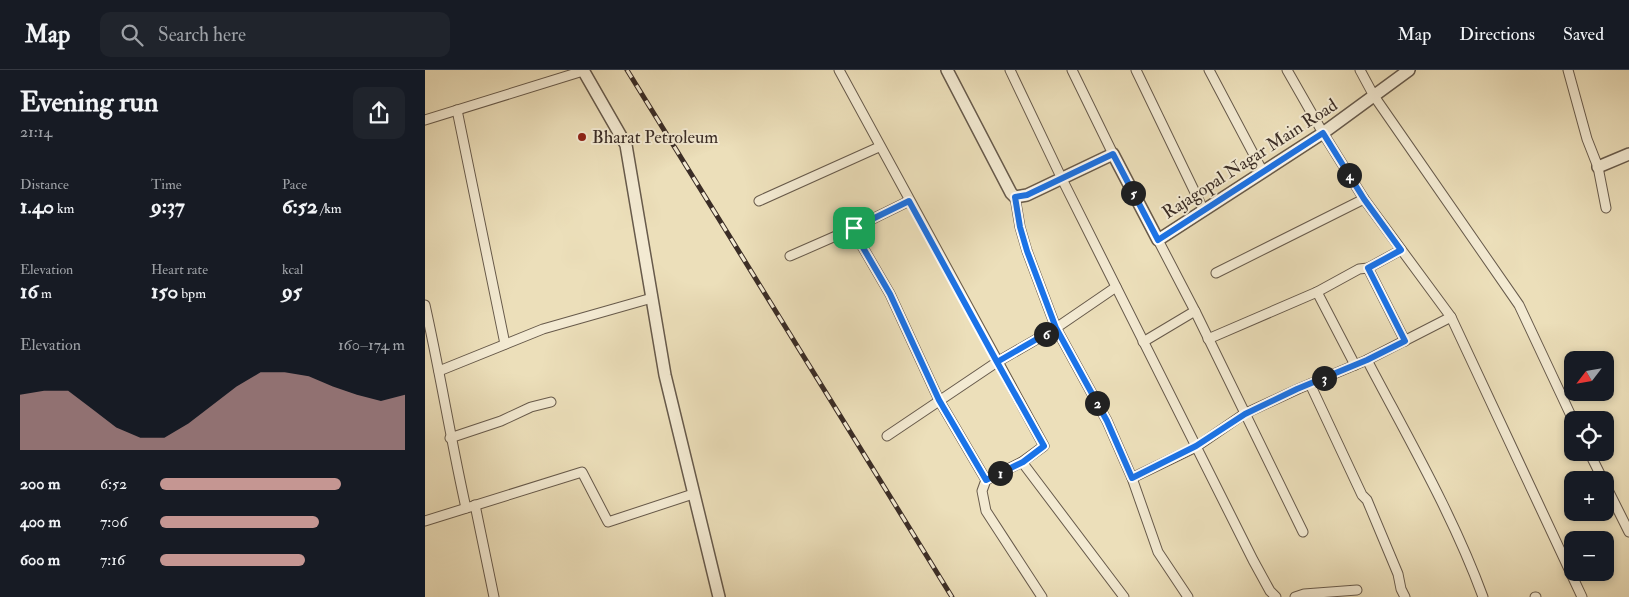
<!DOCTYPE html>
<meta charset="utf-8">
<style>
body{margin:0;font-family:"IM FELL Double Pica",serif;background:#20242c;color:#f1f3f6;height:100vh;display:flex;flex-direction:column;font-size:19px;white-space:nowrap}
*{box-sizing:border-box;margin:0}
p{font-size:16px;color:#9ea1a6}
.icon{flex:none;width:28px;height:28px;fill:none;stroke:currentColor;stroke-width:2;stroke-linecap:round;stroke-linejoin:round}
.map{position:relative;flex:1;overflow:hidden}
.sheet{display:flex;flex-direction:column;background:#171b24;width:425px}
.sheet>*{flex:none}
.needle{width:32px;rotate:239deg}
.buttons{position:absolute;left:1139px;top:281px;display:grid;gap:10px}
.buttons a{display:grid;place-items:center;width:50px;height:50px;border-radius:10px;background:#171b24;box-shadow:0 2px 8px #0003;font-size:25px}
.pin{position:absolute;display:grid;place-items:center;width:42px;height:42px;color:#fff;margin:-21px;border-radius:10px;box-shadow:0 2px 8px #0006}
.km{position:absolute;width:25px;height:25px;margin:-12px;border-radius:50%;background:#222;color:#fff;font-size:14px;line-height:25px;text-align:center}
.round{display:grid;place-items:center;flex:none;width:52px;height:52px;border-radius:10px;background:#20242c}
.overview{display:flex;align-items:center;justify-content:space-between;height:85px;padding:0 20px}
h1{font-size:28px;font-weight:700;line-height:38px}
.stats{display:grid;grid-template-columns:repeat(3,1fr);gap:8px;height:85px;padding:5px 20px}
.stats div{display:grid;align-content:center}
.stats b{font-size:21px;font-weight:700}
.stats small{font-size:14px;font-weight:400}
.stats p{font-size:14px}
.chart{height:140px;padding:10px 20px}
.chart p{display:flex;justify-content:space-between}
.chart svg{width:100%;height:90px;margin-top:5px;fill:#c59692;opacity:.7}
ul{padding:0 20px;list-style:none;font-size:16px}
li{display:grid;grid-template-columns:80px 60px 1fr;align-items:center;height:38px}
li i{height:12px;border-radius:6px;background:#c59692}
header{display:flex;align-items:center;gap:30px;box-sizing:border-box;height:70px;padding:0 25px;background:#171b24;border-bottom:1px solid #363941}
header strong{font-size:24px}
nav{display:flex;gap:28px;margin-inline-start:auto;font-size:18px}
.search{width:350px;height:45px;background:#20242c;display:flex;align-items:center;gap:12px;box-sizing:border-box;padding:0 18px;border-radius:10px;color:#9ea1a6;font-size:19px}
main{display:flex;flex:1;min-height:0}
.map>svg:first-child{display:block}
.lines{fill:none;stroke-linecap:round;stroke-linejoin:round}
.minor-casing{stroke:#675a4b;stroke-width:11}
.tertiary-casing{stroke:#675a4b;stroke-width:14}
.minor{stroke:#f3ead2;stroke-width:9}
.tertiary{stroke:#f3ead2;stroke-width:11}
.rail-casing{stroke:#3b2d26;stroke-width:5}
.rail{stroke:#f3ead2;stroke-width:3;stroke-dasharray:9;stroke-linecap:butt}
.route-casing{stroke:#fff;stroke-width:10}
.route{stroke:#1a73e8;stroke-width:6}
.poi-dot{fill:#8f2418;stroke:#f3ead2;stroke-width:2}
.labels{text-anchor:middle;dominant-baseline:central;stroke-width:4;stroke-linejoin:round;paint-order:stroke}
.poi-label{font-size:18px;fill:#3b2d26;stroke:#f3ead2;text-anchor:start}
.street-label{font-size:18px;fill:#3b2d26;stroke:#f3ead2}
</style>
<header>
<strong>Map</strong>
<div class="search"><svg class="icon" aria-label="search" viewBox="0 0 24 24"><circle cx="10" cy="10" r="6"/><path d="M15 15l6 6"/></svg>Search here</div>
<nav><a>Map</a><a>Directions</a><a>Saved</a></nav>
</header>
<main>
<section class="sheet">
<div class="overview"><div><h1>Evening run</h1><p>21:14</p></div><a class="round"><svg class="icon" aria-label="share" viewBox="0 0 24 24"><path d="M12 15V3M7 8l5-5 5 5M5 13v7h14v-7"/></svg></a></div>
<div class="stats">
<div><p>Distance</p><b>1.40<small> km</small></b></div>
<div><p>Time</p><b>9:37</b></div>
<div><p>Pace</p><b>6:52<small> /km</small></b></div>
</div>
<div class="stats">
<div><p>Elevation</p><b>16<small> m</small></b></div>
<div><p>Heart rate</p><b>150<small> bpm</small></b></div>
<div><p>kcal</p><b>95</b></div>
</div>
<div class="chart"><p><span>Elevation</span>160–174 m</p>
<svg viewBox="0 0 160 44" preserveAspectRatio="none"><path d="M0 44V17L10 15L20 15L30 24L40 33L50 38L60 38L70 31L80 22L90 13L100 6L110 6L120 8L130 13L140 17L150 20L160 17V44z"/></svg>
</div>
<ul>
<li><b>200 m</b>6:52<i style="width:74%"></i></li>
<li><b>400 m</b>7:06<i style="width:65%"></i></li>
<li><b>600 m</b>7:16<i style="width:59%"></i></li>
</ul>
</section>
<div class="map">
<svg width="1204" height="527" viewBox="0 0 1204 527">
<rect width="100%" height="100%" fill="#ecdfba"/>
<filter id="stains"><feTurbulence type="fractalNoise" baseFrequency=".004" numOctaves="4"/><feColorMatrix values="0 0 0 0 .2 0 0 0 0 .09 0 0 0 0 .02 0 0 0 .5 -.17"/></filter>
<radialGradient id="worn" r=".72"><stop offset=".6" stop-color="#630" stop-opacity="0"/><stop offset="1" stop-color="#630" stop-opacity=".3"/></radialGradient>
<g class="lines">
<defs>
<g id="minor">
<polyline points="414,0 619,376 597,392 699,527"/>
<polyline points="585,0 637,109 828,490 845,521 851,527"/>
<polyline points="647,0 688,84"/>
<polyline points="711,0 779,141"/>
<polyline points="784,0 838,102"/>
<polyline points="862,0 898,63 939,129 1026,247 1157,527"/>
<polyline points="935,0 949,26 1094,235 1148,350"/>
<polyline points="1143,0 1162,69 1173,97 1181,138"/>
<polyline points="32,40 80,274"/>
<polyline points="0,50 158,1"/>
<polyline points="590,127 595,157 602,181 631,258 682,351 707,408 733,482 763,527"/>
<polyline points="334,131 454,77"/>
<polyline points="429,158 433,169 465,224 514,330 561,410"/>
<polyline points="733,170 770,241 878,462"/>
<polyline points="365,186 429,158 484,131"/>
<polyline points="943,198 980,271"/>
<polyline points="791,203 939,129"/>
<polyline points="892,222 930,295"/>
<path d="M0 235C15 302 26 371 41 438"/>
<polyline points="783,269 892,222 934,199 943,198 976,180"/>
<polyline points="718,272 770,241"/>
<path d="M942 290C983 368 1028 445 1058 527"/>
<polyline points="14,301 118,259 227,228"/>
<polyline points="885,314 937,425 942,430 973,504 976,519 980,527"/>
<polyline points="462,366 572,292 631,258 691,217"/>
<polyline points="25,368 76,351 106,337 126,332"/>
<polyline points="1164,382 1178,410"/>
<polyline points="597,392 561,410 557,421 561,441 617,527"/>
<polyline points="707,408 771,377 819,344 873,319 942,290 1026,247"/>
<polyline points="1180,414 1204,462"/>
<polyline points="50,435 69,527"/>
<polyline points="0,451 157,402 183,452 268,424"/>
<polyline points="870,527 879,524 932,520"/>
<polyline points="1110,527 1111,527"/>
</g>
<g id="tertiary">
<polyline points="158,0 201,75 240,305 294,527"/>
<polyline points="522,0 586,123 590,127 602,125 688,84 733,170 898,63 984,0"/>
<polyline points="1173,97 1204,84"/>
</g>
</defs>
<use href="#minor" class="minor-casing"/>
<use href="#tertiary" class="tertiary-casing"/>
<use href="#minor" class="minor"/>
<use href="#tertiary" class="tertiary"/>
<defs>
<polyline id="rail" points="202,0 527,527"/>
</defs>
<use href="#rail" class="rail-casing"/>
<use href="#rail" class="rail"/>
</g>
<g class="lines">
<defs>
<polyline id="route" points="429,158 433,169 465,224 514,330 561,410 598,392 619,376 572,292 631,258 682,351 707,408 771,376 820,344 872,319 942,290 980,271 943,198 976,180 939,129 898,63 733,170 688,84 602,125 590,127 595,157 602,181 631,258 572,292 484,131 429,158"/>
</defs>
<use href="#route" class="route-casing"/>
<use href="#route" class="route"/>
</g>
<circle class="poi-dot" cx="157" cy="67" r="5"/>
<g class="labels">
<g class="poi-label">
<text x="167" y="67">Bharat Petroleum</text>
</g>
<g class="street-label">
<text transform="translate(825 89) rotate(-33)">Rajagopal Nagar Main Road</text>
</g>
</g>
<rect width="100%" height="100%" filter="url(#stains)"/>
<rect width="100%" height="100%" fill="url(#worn)"/>
</svg>
<div class="buttons">
<a><svg class="needle" viewBox="-14 -14 28 28"><path d="M0-13l5 13h-10z" fill="#e53935"/><path d="M0 13l5-13h-10z" fill="#9ea1a6"/></svg></a>
<a><svg class="icon" aria-label="locate" viewBox="0 0 24 24"><circle cx="12" cy="12" r="6"/><path d="M12 2v4M12 18v4M2 12h4M18 12h4"/></svg></a>
<a>+</a>
<a>−</a>
</div>
<div class="pin" style="left:429px;top:158px;background:#1e9e55"><svg class="icon" aria-label="arrive" viewBox="0 0 24 24"><path d="M6 21V4h12l-3 4 3 4H6"/></svg></div>
<b class="km" style="left:575px;top:403px">1</b>
<b class="km" style="left:672px;top:333px">2</b>
<b class="km" style="left:899px;top:308px">3</b>
<b class="km" style="left:924px;top:105px">4</b>
<b class="km" style="left:708px;top:123px">5</b>
<b class="km" style="left:621px;top:264px">6</b>
</div>
</main>
